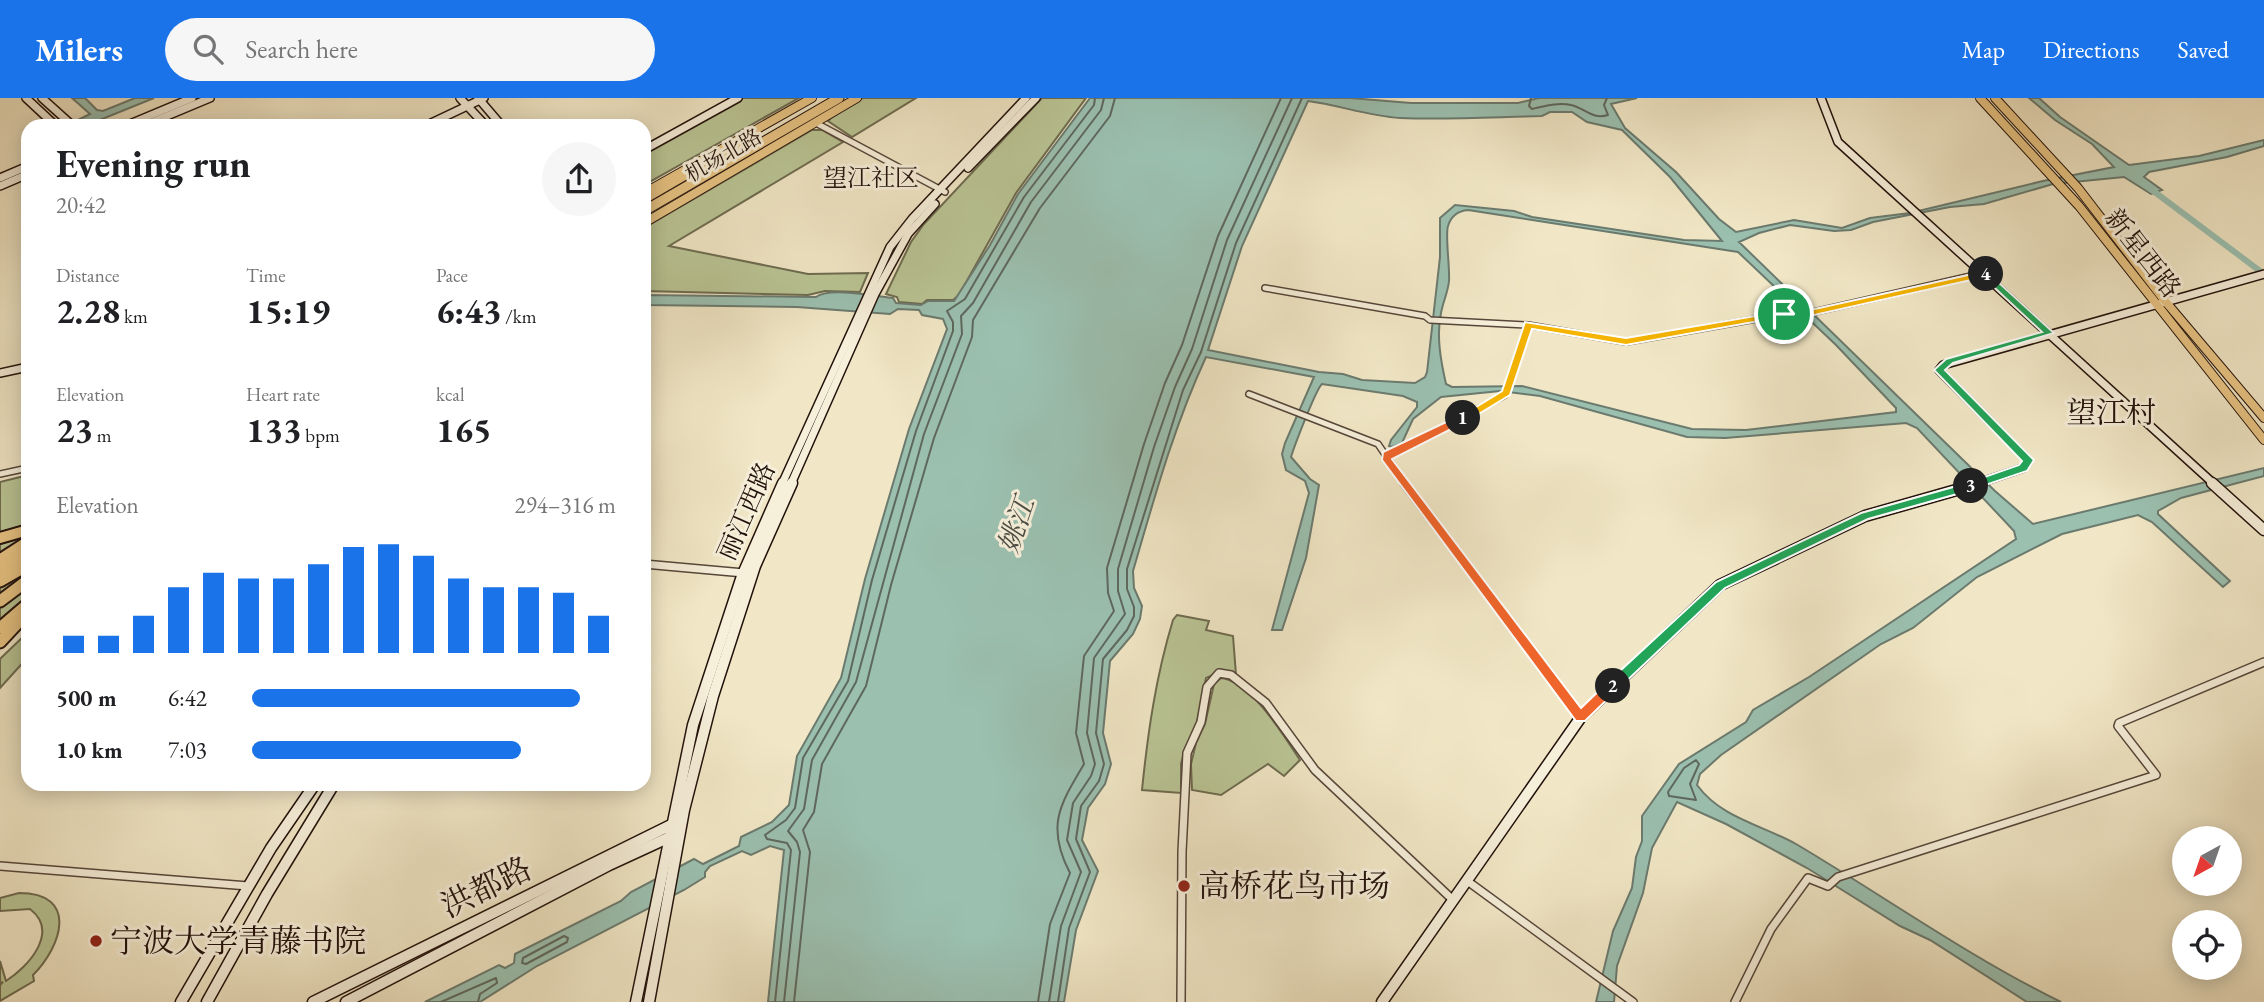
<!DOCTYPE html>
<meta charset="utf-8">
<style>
body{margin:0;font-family:"EB Garamond","Noto Serif SC",serif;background:#f6f6f6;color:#202124;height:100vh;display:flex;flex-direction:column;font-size:26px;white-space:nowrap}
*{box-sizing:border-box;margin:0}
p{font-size:23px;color:#757577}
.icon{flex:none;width:38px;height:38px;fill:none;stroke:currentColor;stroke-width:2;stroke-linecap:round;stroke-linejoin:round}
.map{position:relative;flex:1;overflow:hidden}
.sheet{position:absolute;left:21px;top:21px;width:630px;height:672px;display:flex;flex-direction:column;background:#fff;border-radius:21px;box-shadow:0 4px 18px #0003}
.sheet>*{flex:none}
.needle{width:46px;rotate:220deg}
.fabs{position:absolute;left:2172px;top:728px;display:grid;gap:14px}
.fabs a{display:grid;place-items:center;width:70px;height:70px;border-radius:50%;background:#fff;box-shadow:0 4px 18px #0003;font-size:35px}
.pin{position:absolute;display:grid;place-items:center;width:60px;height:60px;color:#fff;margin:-30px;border:4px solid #fff;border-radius:50%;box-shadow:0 2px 7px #0007}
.km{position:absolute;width:35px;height:35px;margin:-18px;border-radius:50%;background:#222;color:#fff;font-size:19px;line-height:35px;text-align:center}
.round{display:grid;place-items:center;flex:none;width:74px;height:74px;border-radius:37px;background:#f6f6f6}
.head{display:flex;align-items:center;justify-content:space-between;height:119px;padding:0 35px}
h1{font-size:38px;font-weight:700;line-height:52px}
.stats{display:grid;grid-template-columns:repeat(3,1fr);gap:10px;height:119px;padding:7px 35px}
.stats div{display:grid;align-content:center}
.stats b{font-size:35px;font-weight:700}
.stats small{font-size:19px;font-weight:400}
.stats p{font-size:19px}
.chart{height:196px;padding:14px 35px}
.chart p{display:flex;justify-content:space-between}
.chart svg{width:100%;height:126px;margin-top:7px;stroke:#1a73e8;stroke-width:6}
ul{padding:0 35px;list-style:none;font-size:23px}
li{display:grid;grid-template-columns:112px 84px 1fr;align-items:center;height:52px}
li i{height:18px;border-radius:9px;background:#1a73e8}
header{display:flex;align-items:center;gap:42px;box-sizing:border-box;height:98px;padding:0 35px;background:#1a73e8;color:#fff}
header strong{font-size:33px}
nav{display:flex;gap:38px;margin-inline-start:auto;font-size:24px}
.search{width:490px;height:63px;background:#f6f6f6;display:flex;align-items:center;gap:18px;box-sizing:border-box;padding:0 24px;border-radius:38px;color:#757577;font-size:26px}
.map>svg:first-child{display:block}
.green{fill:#bac595;stroke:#6e6b50;stroke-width:2}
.water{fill:#9bc0b0;stroke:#6b7a6e;stroke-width:2;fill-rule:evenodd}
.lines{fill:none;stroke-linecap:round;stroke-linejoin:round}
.shore{stroke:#5e685e;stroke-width:2}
.canal{stroke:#9bc0b0;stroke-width:6}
.street-far1-casing{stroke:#56463a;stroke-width:8}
.street-casing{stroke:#56463a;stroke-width:10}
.secondary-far1-casing{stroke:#22110b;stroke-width:10}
.secondary-casing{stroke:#22110b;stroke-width:13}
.primary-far1-casing{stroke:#22110b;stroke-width:10}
.primary-casing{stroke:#22110b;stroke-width:14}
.highway-far1-casing{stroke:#22110b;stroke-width:11}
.highway-casing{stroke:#22110b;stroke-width:15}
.street-far1{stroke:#f6efda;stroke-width:5}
.street{stroke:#f6efda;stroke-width:7}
.secondary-far1{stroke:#f6efda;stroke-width:7}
.secondary{stroke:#f6efda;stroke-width:10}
.primary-far1{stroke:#e8c483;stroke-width:8}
.primary{stroke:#e8c483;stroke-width:10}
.highway-far1{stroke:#e8c483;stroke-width:9}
.highway{stroke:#e8c483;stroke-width:11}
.split-1{fill:#f5b400;stroke:#fff;stroke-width:2}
.split-2{fill:#f0652b;stroke:#fff;stroke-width:2}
.split-3{fill:#22a559;stroke:#fff;stroke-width:2}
.split-4{fill:#22a559;stroke:#fff;stroke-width:2}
.split-5{fill:#f5b400;stroke:#fff;stroke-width:2}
.poi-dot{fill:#8f2418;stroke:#f6efda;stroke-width:2.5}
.labels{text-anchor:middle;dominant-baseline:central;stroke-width:6;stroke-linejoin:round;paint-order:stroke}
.far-street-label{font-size:21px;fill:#22110b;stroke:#f6efda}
.far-quarter-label{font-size:24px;fill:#22110b;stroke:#f6efda}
.street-label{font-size:26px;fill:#22110b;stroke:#f6efda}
.water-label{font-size:28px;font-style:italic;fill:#4c4e45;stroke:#f6efda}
.quarter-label{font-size:30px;fill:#22110b;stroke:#f6efda}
.near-poi-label{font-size:32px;fill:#22110b;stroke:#f6efda;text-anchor:start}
.near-street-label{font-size:32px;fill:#22110b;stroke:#f6efda}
</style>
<header>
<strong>Milers</strong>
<div class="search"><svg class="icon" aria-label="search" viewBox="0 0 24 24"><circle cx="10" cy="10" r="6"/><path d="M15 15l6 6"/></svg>Search here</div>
<nav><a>Map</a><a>Directions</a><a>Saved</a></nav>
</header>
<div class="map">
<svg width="2264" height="904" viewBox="0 0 2264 904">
<rect width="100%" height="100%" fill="#f1e7c6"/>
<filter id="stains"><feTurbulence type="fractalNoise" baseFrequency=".00286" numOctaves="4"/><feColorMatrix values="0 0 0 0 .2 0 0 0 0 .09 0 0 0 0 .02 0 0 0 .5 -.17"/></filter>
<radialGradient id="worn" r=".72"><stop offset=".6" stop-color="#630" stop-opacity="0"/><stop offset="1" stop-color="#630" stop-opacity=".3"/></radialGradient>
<g class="green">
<polygon points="743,0 799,0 644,87 644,54"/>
<polygon points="863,0 916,0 852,39 828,23 831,20"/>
<polygon points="1042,0 1086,0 1016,95 959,197 953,202 927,202 922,206 899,204 897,199 886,196 911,144 924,126"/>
<polygon points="812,32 822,32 843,44 669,148 808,176 868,175 860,194 825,193 808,197 644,193 644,130"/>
<polygon points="28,377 28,427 0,437 0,384"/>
<polygon points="21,440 28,448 28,508 0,536 0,446"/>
<path d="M1177 517 1209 523 1206 532 1233 538 1236 577 1225 572 1206 580 1197 624 1185 651 1181 666V695L1142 692C1148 633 1156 578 1173 522Z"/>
<polygon points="28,534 28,559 0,590 0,561"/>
<path d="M1221 580C1251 583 1284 638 1300 662L1284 678 1268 666 1221 697 1192 692 1191 666 1196 645 1205 626 1214 586Z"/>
<path d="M19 795C79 795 62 848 33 877L34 883 0 903V887L3 884 0 885V863L6 883C28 869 60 834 30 811L0 813V800Z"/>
</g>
<g class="water">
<polygon points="72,0 85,0 97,12 103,13 135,0 154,0 85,28 66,28 90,16"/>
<path d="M1090 0H1350L1411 5H1518L1539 0H1637L1611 6 1625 30 1676 74 1719 121 1736 134 1794 122 1842 130 1870 120 1910 115 2043 83 2114 69 2092 46 2055 22 2029 0H2039L2060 19 2129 67 2199 58 2264 42V48L2227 59 2149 74 2144 79 2162 92 2151 96 2124 79 2053 86 1984 106 1950 109 1873 124 1851 132 1834 133 1790 127 1759 135 1739 144 1995 393 2033 426 2264 370V378L2181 400 2158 413V416L2230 483 2223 489 2152 424 2138 417 2062 436 1977 479 1913 530 1881 546 1721 657 1700 676 1697 687C1721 720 1762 727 1796 746 1884 798 1969 859 2061 904H2027L1930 842 1900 828 1807 770 1726 726 1677 704 1652 750 1643 795 1617 868 1614 904H1596L1613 833 1632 790 1636 759 1642 743V718L1679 666 1746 624 1753 612 1809 579 2016 441 2014 433 1917 330 1906 325 1725 340 1687 339 1540 298 1500 293 1441 299 1413 321 1402 345 1392 349 1389 348 1391 342 1417 309V304L1403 298 1322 286C1316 291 1294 349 1291 359L1310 381 1319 387 1306 460 1282 532H1272L1309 395 1305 383 1286 372 1282 356 1285 345 1314 279 1206 259C1174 328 1154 401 1133 473L1134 490 1142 508 1140 521 1133 536 1110 563 1103 635 1111 666 1105 686 1088 710 1082 742 1098 773 1076 832 1064 904H768L784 752 770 748 751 757 742 753 710 768 705 774V779L684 792 537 868 480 904H425L499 867 505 870 514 865 515 856 621 803 631 794 694 761 703 766 739 748 741 739 772 724 789 707 797 658 841 580 865 481 909 331 947 231 943 221 922 217 919 212 898 211 890 216 797 209 644 207V197L816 199C830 189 875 198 893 200L896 205 921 207 928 203H954L990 147 1018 96ZM1308 3C1339 7 1368 18 1400 20 1447 22 1495 19 1542 18L1550 14H1572L1587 24 1622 32 1670 79 1722 143 1684 142 1532 119 1514 113 1455 107 1440 120V159L1427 274 1425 279 1415 285 1362 282 1343 276 1319 274 1208 252 1242 148ZM1468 112 1738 154 1836 247 1896 310V314L1746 332 1692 331 1522 288 1452 289 1446 286C1441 264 1436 238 1441 215 1443 204 1448 194 1449 183 1450 169 1445 137 1448 128 1451 118 1458 113 1468 112Z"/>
</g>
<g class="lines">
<g class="shore">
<path d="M1531 0 1529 8 1532 11C1544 8 1559 4 1571 7 1585 10 1592 22 1608 17L1604 7 1607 0"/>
<polygon points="1696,662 1699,666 1690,686 1696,702 1669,698 1668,694 1684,670"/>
<polygon points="564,838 568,840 567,844 526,866 522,865 523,860"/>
<polyline points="441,904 496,880 497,885 480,896 478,904"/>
<polyline points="775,904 791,752 787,745 767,741 765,737 786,722 795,710 803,660 848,583 872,482 916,333 953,233 953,224 947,213 965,201 1024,99 1094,7 1095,0"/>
<polyline points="784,904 800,754 797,744 788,733 804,711 812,662 856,584 924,336 962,236 961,218 973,205 1031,104 1101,12 1104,0"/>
<polyline points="794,904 810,754 803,732 814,714 822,666 866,588 891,487 934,340 972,239 973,222 1040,110 1110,18 1115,0"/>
<path d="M1038 904 1050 826 1070 775C1046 729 1059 708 1084 666L1076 635 1084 558 1114 513 1108 495 1107 470 1144 346 1165 285 1182 247 1218 138 1281 0"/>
<polyline points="1049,904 1061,828 1081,774 1067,742 1073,705 1091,678 1095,666 1087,635 1094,560 1125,516 1118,493 1118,471 1154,349 1175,289 1192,251 1227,142 1292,0"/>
<polyline points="1058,904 1069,830 1090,774 1076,741 1081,708 1099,683 1104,666 1096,635 1103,561 1127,532 1134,518 1134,509 1127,491 1127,471 1183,292 1201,254 1236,145 1302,0"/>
</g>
<polyline class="canal" points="2148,89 2264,176"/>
<defs>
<g id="street-far1">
<polyline points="816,25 945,94"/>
<polyline points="1265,190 1425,218 1430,222 1528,227 1626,244 1784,216 1801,217 1984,175"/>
<polyline points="1249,296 1378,346 1405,386"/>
<polyline points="1387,357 1396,355 1505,297 1528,227"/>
<polyline points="0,376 28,370"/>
</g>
<g id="street">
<polyline points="1404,385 1581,619"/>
<polyline points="644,466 744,475"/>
<polyline points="0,768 248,788"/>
<polyline points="1466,782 1633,904"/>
<polyline points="1181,904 1182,754 1187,655 1201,624 1207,589 1219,575 1231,577 1266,605 1315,672 1453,802"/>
<polyline points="1735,904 1771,831 1808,780 1828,788 1838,779 2156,677 2118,628 2119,625 2264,564"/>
</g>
<g id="secondary-far1">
<polyline points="26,0 56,28"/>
<polyline points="42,0 73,28"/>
<polyline points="460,0 486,28"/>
<polyline points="478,0 502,28"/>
<polyline points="1821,0 1838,44 2214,386"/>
<polyline points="125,28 192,0"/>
<polyline points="143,28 210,0"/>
<polyline points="425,28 484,0"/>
<polyline points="644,52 738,0"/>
<polyline points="968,70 1036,0"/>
<polyline points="0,80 28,68"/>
<polyline points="0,88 28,76"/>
<polyline points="0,275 28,269"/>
<polyline points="782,386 890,149 912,121 1026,0"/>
<polyline points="791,386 875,196 908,136 935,106"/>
<polyline points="1976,386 2023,370 2028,362 1939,272 1943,267 2264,176"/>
</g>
<g id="secondary">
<polyline points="2212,385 2264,432"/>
<polyline points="181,904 271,750 315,686"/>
<polyline points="207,904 267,796 334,686"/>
<polyline points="313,904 675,725"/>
<polyline points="346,904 609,767 672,738"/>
<polyline points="636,904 693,627 742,478 783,385"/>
<polyline points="649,904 684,712 713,598 755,468 792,385"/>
<polyline points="1382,904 1581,619 1720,487 1865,418 1981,385"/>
</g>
<g id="primary-far1">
<polyline points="1980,0 2079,108 2264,342"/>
<polyline points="1995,0 2078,90 2165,203 2264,320"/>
<polyline points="644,95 812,0"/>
<polyline points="644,125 857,0"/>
</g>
<polyline id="primary" points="0,440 28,432"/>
<g id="highway-far1">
<polyline points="644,101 711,62 755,42"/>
<polyline points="644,113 839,0"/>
</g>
<g id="highway">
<polyline points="0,462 28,444"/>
<polyline points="0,472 28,457"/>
<polyline points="0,483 28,467"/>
<polyline points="0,503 28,482"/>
<polyline points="0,530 28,506"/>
<polyline points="0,544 28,514"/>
</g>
</defs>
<use href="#street-far1" class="street-far1-casing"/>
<use href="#street" class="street-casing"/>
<use href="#secondary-far1" class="secondary-far1-casing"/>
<use href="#secondary" class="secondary-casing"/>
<use href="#primary-far1" class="primary-far1-casing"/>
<use href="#primary" class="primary-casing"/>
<use href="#highway-far1" class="highway-far1-casing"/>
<use href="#highway" class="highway-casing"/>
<use href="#street-far1" class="street-far1"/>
<use href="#street" class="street"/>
<use href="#secondary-far1" class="secondary-far1"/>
<use href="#secondary" class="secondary"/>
<use href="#primary-far1" class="primary-far1"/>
<use href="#primary" class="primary"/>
<use href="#highway-far1" class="highway-far1"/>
<use href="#highway" class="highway"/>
</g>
<polygon class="split-1" points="1784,213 1789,216 1787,218 1626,247 1532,231 1510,297 1467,323 1463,324 1458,320 1502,293 1525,224 1626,240"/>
<polygon class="split-2" points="1463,316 1468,320 1467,323 1392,361 1581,610 1608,584 1617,584 1617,592 1585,623 1576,623 1382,362 1383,354"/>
<polygon class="split-3" points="1971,384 1977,388 1975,391 1868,421 1725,490 1617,592 1608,592 1608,584 1716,484 1861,415"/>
<polygon class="split-4" points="1986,173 2054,235 1953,265 1945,272 2034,362 2027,373 1971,392 1966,388 1967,385 2019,367 2022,363 1934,272 1946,261 2042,234 1982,178 1981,176"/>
<polygon class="split-5" points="1986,173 1990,176 1989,178 1801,220 1784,219 1779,216 1784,213 1801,214"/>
<g class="poi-dot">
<circle cx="1184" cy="788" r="7"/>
<circle cx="96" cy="843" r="7"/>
</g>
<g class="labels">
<g class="far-street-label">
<text transform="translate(723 57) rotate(-30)">机场北路</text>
</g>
<g class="far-quarter-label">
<text x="871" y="79">望江社区</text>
</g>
<g class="street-label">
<text transform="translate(2143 155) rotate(52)">新星西路</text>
<text transform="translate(746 413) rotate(-66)">丽江西路</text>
</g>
<g class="water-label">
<text transform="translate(1016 427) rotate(-71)">姚江</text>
</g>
<g class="quarter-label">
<text x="2111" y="314">望江村</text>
</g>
<g class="near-poi-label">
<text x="1198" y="788">高桥花鸟市场</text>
<text x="110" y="843">宁波大学青藤书院</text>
</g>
<g class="near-street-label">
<text transform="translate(486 789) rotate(-26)">洪都路</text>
</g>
</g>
<rect width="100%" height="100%" filter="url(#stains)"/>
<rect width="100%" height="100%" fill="url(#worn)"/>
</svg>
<div class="fabs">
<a><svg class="needle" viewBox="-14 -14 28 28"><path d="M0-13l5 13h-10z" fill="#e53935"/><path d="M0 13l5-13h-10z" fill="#757577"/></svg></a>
<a><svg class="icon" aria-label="locate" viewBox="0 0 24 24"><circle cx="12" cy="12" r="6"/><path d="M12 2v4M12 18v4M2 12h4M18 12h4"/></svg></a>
</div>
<div class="pin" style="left:1784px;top:216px;background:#1e9e55"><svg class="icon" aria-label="arrive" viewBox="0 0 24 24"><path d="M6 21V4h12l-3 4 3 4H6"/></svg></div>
<b class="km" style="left:1463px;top:320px">1</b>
<b class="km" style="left:1613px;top:588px">2</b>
<b class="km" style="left:1971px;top:388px">3</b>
<b class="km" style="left:1986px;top:176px">4</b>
<section class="sheet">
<div class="head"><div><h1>Evening run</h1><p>20:42</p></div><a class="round"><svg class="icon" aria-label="share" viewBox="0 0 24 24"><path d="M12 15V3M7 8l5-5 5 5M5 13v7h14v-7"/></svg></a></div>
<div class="stats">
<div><p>Distance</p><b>2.28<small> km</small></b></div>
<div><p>Time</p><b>15:19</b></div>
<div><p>Pace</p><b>6:43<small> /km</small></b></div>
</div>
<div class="stats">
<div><p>Elevation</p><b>23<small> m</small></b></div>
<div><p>Heart rate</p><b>133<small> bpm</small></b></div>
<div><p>kcal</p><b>165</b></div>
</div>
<div class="chart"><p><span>Elevation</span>294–316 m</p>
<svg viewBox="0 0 160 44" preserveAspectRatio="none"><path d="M5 44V38M15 44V38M25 44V31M35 44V21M45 44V16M55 44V18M65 44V18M75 44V13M85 44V7M95 44V6M105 44V10M115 44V18M125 44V21M135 44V21M145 44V23M155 44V31"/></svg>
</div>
<ul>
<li><b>500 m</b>6:42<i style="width:90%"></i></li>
<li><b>1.0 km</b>7:03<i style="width:74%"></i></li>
</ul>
</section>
</div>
